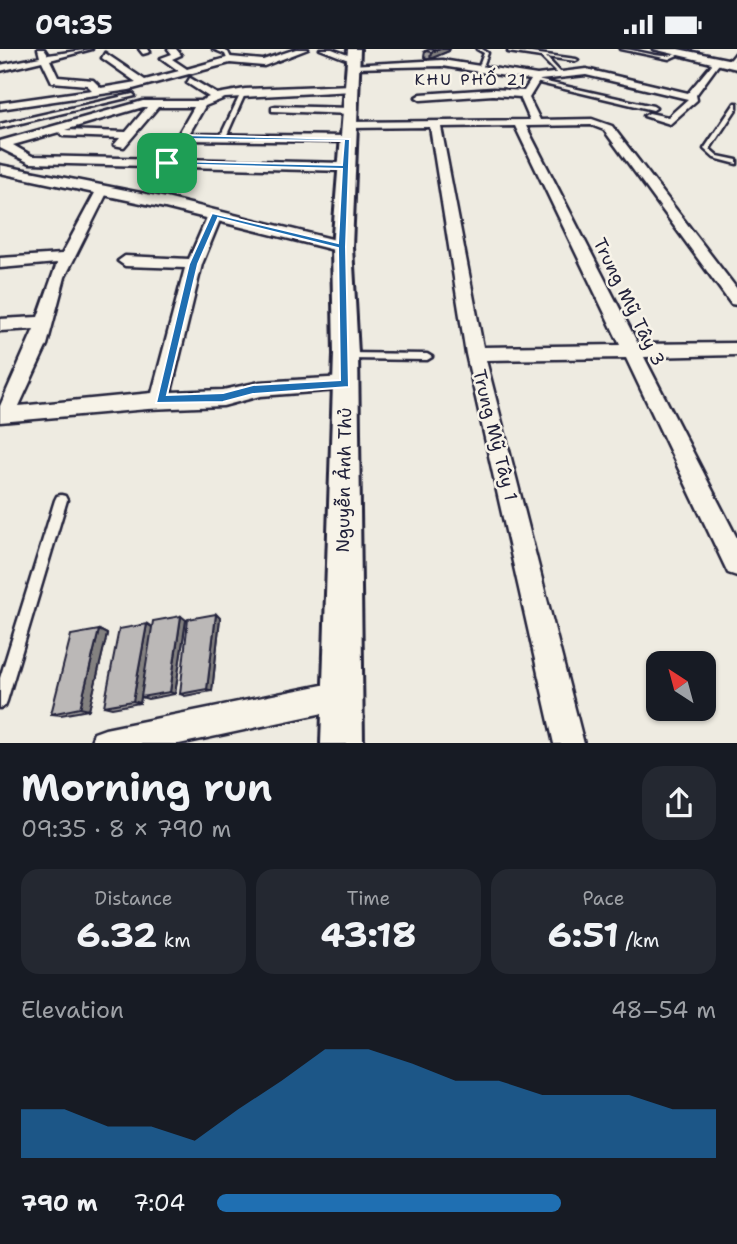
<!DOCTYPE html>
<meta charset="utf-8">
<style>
body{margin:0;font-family:"Shantell Sans",sans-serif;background:#242831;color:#f1f3f6;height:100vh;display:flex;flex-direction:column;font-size:26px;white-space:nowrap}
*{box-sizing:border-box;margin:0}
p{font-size:23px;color:#9ea1a6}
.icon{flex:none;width:38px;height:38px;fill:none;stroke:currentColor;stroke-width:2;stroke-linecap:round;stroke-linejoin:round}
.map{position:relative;height:694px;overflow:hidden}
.panel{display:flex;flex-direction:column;background:#171b24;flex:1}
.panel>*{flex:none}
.needle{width:46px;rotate:324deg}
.fabs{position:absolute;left:646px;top:602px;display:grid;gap:14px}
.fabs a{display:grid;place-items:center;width:70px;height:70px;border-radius:14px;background:#171b24;box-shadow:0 2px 5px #0004;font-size:35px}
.pin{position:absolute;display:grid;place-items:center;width:60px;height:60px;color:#fff;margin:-30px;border-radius:14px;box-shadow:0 4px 10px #0006}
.round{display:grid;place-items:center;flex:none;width:74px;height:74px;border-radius:21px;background:#242831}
.summary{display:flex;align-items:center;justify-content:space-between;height:119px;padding:0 21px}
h1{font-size:38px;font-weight:700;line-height:52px}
.figures{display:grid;grid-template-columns:repeat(3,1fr);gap:10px;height:119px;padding:7px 21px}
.figures div{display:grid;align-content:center;border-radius:18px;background:#242831;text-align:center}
.figures b{font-size:35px;font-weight:700}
.figures small{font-size:19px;font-weight:400}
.figures p{font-size:19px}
.chart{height:196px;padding:14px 21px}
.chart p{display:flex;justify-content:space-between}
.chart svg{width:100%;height:126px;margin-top:7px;fill:#1f6fb2;opacity:.7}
ul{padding:0 21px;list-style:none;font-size:23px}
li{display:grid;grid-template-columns:112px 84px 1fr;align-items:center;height:52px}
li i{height:18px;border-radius:9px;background:#1f6fb2}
.status{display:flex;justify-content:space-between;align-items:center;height:49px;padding:0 35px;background:#171b24;direction:ltr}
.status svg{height:19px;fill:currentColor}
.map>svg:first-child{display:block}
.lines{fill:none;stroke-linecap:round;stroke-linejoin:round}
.service-casing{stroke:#22223b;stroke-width:5}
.minor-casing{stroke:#22223b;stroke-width:5}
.tertiary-casing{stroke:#22223b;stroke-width:5}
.secondary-casing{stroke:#22223b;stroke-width:6}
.primary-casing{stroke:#22223b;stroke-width:5}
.service{fill:#f7f3e8;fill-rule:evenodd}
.minor{fill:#f7f3e8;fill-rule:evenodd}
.tertiary{fill:#f7f3e8;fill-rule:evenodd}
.secondary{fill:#f7f3e8;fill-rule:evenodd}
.primary{fill:#f7f3e8;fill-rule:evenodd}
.wall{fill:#a19e9d;stroke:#22223b;stroke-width:2}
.shaded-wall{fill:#838180;stroke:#22223b;stroke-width:2}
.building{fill:#bbb8b7;stroke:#22223b;stroke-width:2}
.route{fill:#1f6fb2;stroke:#fff;stroke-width:2;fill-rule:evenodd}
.labels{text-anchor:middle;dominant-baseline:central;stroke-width:5;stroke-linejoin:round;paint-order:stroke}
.far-neighbourhood-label{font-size:16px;letter-spacing:2px;fill:#22223b;stroke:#f7f3e8}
.street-label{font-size:18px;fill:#22223b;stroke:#f7f3e8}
</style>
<div class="status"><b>09:35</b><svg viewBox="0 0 49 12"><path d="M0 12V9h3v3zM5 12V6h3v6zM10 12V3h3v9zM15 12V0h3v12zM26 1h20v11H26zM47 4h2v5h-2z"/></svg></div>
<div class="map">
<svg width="737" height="695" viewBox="0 0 737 695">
<rect width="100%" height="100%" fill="#eeebe1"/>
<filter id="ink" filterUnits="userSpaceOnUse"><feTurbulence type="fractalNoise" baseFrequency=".0143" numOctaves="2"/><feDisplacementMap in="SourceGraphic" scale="14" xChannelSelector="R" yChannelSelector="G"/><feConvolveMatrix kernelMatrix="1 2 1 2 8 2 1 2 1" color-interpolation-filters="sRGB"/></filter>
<g filter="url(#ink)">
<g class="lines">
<defs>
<g id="service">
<polygon points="213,0 219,0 228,3 232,11 228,12 225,5"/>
<polygon points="477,0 482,0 488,4 482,20 480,21 478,20 484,4"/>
<path d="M620 0C636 0 651 7 666 7 672 7 677 4 682 4L669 10Z"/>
<polygon points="509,1 576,10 578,11 576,12 546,8 561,24 559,26 541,8 508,3"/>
<polygon points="736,4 737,4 737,8 731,15 727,15"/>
<polygon points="533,30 653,57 656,59 653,61 531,32"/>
<polygon points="241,44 245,45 226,88 221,89 220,88"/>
<polygon points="133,45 135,47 0,79 0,75"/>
<polygon points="735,54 737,54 737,59 710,100 718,107 737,111 737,115 714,109 704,100"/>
<polygon points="347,304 427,305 432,308 427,311 347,310 343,307"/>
<polygon points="61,446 65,447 67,451 7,652 5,657 0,659 0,629 55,451 57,447"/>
</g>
<g id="minor">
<polygon points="38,0 44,0 48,6 92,0 50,11 58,28 93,31 101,39 136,33 102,9 105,4 145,31 179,22 161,9 172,5 168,0 176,0 181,6 172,10 187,20 230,8 263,11 296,0 308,0 264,17 230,14 129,41 0,60 0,54 92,41 87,36 52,33 42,12 0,22 0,16 40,8"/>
<polygon points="139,0 148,0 150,3 143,5"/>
<polygon points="320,0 332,0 358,10 351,12"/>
<path d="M717 9 721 12 696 46 697 51 670 75 644 67 649 64 668 68 688 50 586 26 540 31 529 49 540 71 592 70 612 77 737 240V256L731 255 604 81 591 76 526 77 638 295 737 294V306L644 308 737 489V527L728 524 626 309 486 311 584 695H554L466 305 430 78 349 79 344 76 349 73 530 71 520 48 493 46 421 51 416 48 421 45 493 40 524 42 531 31 442 17 354 19 350 16 442 11 537 26 586 20 688 44ZM515 77 620 296 483 298 441 78Z"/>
<path d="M190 29 217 45 245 40 353 36 358 39 353 42 225 49 205 57 189 85 347 87 353 90 347 93 186 91 175 110 346 114 352 118 346 122 30 114 0 99V92L143 52H200L209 48 187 34ZM147 58 126 83 65 81 143 58ZM158 58H194L164 110 32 107 13 96 59 83 63 87 120 89 114 96 124 98Z"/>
<polygon points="276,57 351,59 356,62 351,65 272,62 272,58"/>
<polygon points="102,138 108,142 65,228 47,296 19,357 152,344 185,219 125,217 118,212 125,207 189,210 208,166 215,162 222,166 202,215 171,343 223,341 260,333 345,328 354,335 352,340 260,347 223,357 148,360 0,373 0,357 34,280 0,282 0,270 38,268 57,214 0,219 0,209 62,205 96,142"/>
<polygon points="342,632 352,636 356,646 352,656 342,660 179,695 90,695 94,684 105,680"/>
</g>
<polygon id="tertiary" points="0,116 166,149 348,194 351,198 342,203 165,159 0,124"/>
<polygon id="secondary" points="348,0 360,0 352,198 358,305 363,695 321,695 334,305 332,198"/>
<polygon id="primary" points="653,0 678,0 737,12 737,20"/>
</defs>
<use href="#service" class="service-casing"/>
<use href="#minor" class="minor-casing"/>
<use href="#tertiary" class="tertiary-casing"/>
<use href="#secondary" class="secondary-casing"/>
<use href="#primary" class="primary-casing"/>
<use href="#service" class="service"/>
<use href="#minor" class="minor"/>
<use href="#tertiary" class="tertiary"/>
<use href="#secondary" class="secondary"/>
<use href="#primary" class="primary"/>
</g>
<g class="wall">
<polygon points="425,2 449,2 430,10 424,8"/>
<polygon points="216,565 220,569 212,642 185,647 180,645"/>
<polygon points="186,571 175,645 148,650 141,648 144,628 140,654 112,659 104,657 147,575 152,578"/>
<polygon points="99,581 107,585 89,661 61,666 51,665"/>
</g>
<g class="shaded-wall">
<polygon points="440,0 450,0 449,2 430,10 431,3"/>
<polygon points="216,565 220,569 212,642 207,640"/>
<polygon points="181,567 186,571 175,645 170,643"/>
<polygon points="147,575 153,579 140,654 133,652"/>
<polygon points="99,581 107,585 89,661 80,659"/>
</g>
<g class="building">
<polygon points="430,0 440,0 431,3 425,2"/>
<polygon points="216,565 207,640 180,645 188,570"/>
<polygon points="181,567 170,643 141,648 153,572"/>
<polygon points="147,575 133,652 104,657 119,580"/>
<polygon points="99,581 80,659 51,665 71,586"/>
</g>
</g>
<path class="route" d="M182 86 350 90 346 198 349 338 253 345 223 353 156 354 189 215 212 164 338 194 342 120 164 115ZM184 90 344 92 342 116 171 112ZM218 169 338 199 340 331 253 336 223 344 167 346 198 215Z"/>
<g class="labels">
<g class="far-neighbourhood-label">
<text x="471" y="30">KHU PHỐ 21</text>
</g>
<g class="street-label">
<text transform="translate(629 253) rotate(64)">Trung Mỹ Tây 3</text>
<text transform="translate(495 386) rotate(76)">Trung Mỹ Tây 1</text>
<text transform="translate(344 431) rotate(-89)">Nguyễn Ảnh Thủ</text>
</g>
</g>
</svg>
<div class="fabs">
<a><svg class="needle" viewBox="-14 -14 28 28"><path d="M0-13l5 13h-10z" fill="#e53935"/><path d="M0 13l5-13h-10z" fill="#9ea1a6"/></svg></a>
</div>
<div class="pin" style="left:167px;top:114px;background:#1e9e55"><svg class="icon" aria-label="arrive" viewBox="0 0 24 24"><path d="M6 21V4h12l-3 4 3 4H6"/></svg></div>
</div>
<section class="panel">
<div class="summary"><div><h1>Morning run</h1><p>09:35 · 8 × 790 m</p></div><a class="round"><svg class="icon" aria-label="share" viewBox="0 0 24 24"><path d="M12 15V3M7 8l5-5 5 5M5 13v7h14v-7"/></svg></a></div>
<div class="figures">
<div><p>Distance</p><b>6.32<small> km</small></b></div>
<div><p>Time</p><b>43:18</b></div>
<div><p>Pace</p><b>6:51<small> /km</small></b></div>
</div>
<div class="chart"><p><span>Elevation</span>48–54 m</p>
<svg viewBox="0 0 160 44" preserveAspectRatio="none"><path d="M0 44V27L10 27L20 33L30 33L40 38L50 27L60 17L70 6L80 6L90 11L100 17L110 17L120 22L130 22L140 22L150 27L160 27V44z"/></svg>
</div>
<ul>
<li><b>790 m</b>7:04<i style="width:69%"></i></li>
</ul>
</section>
